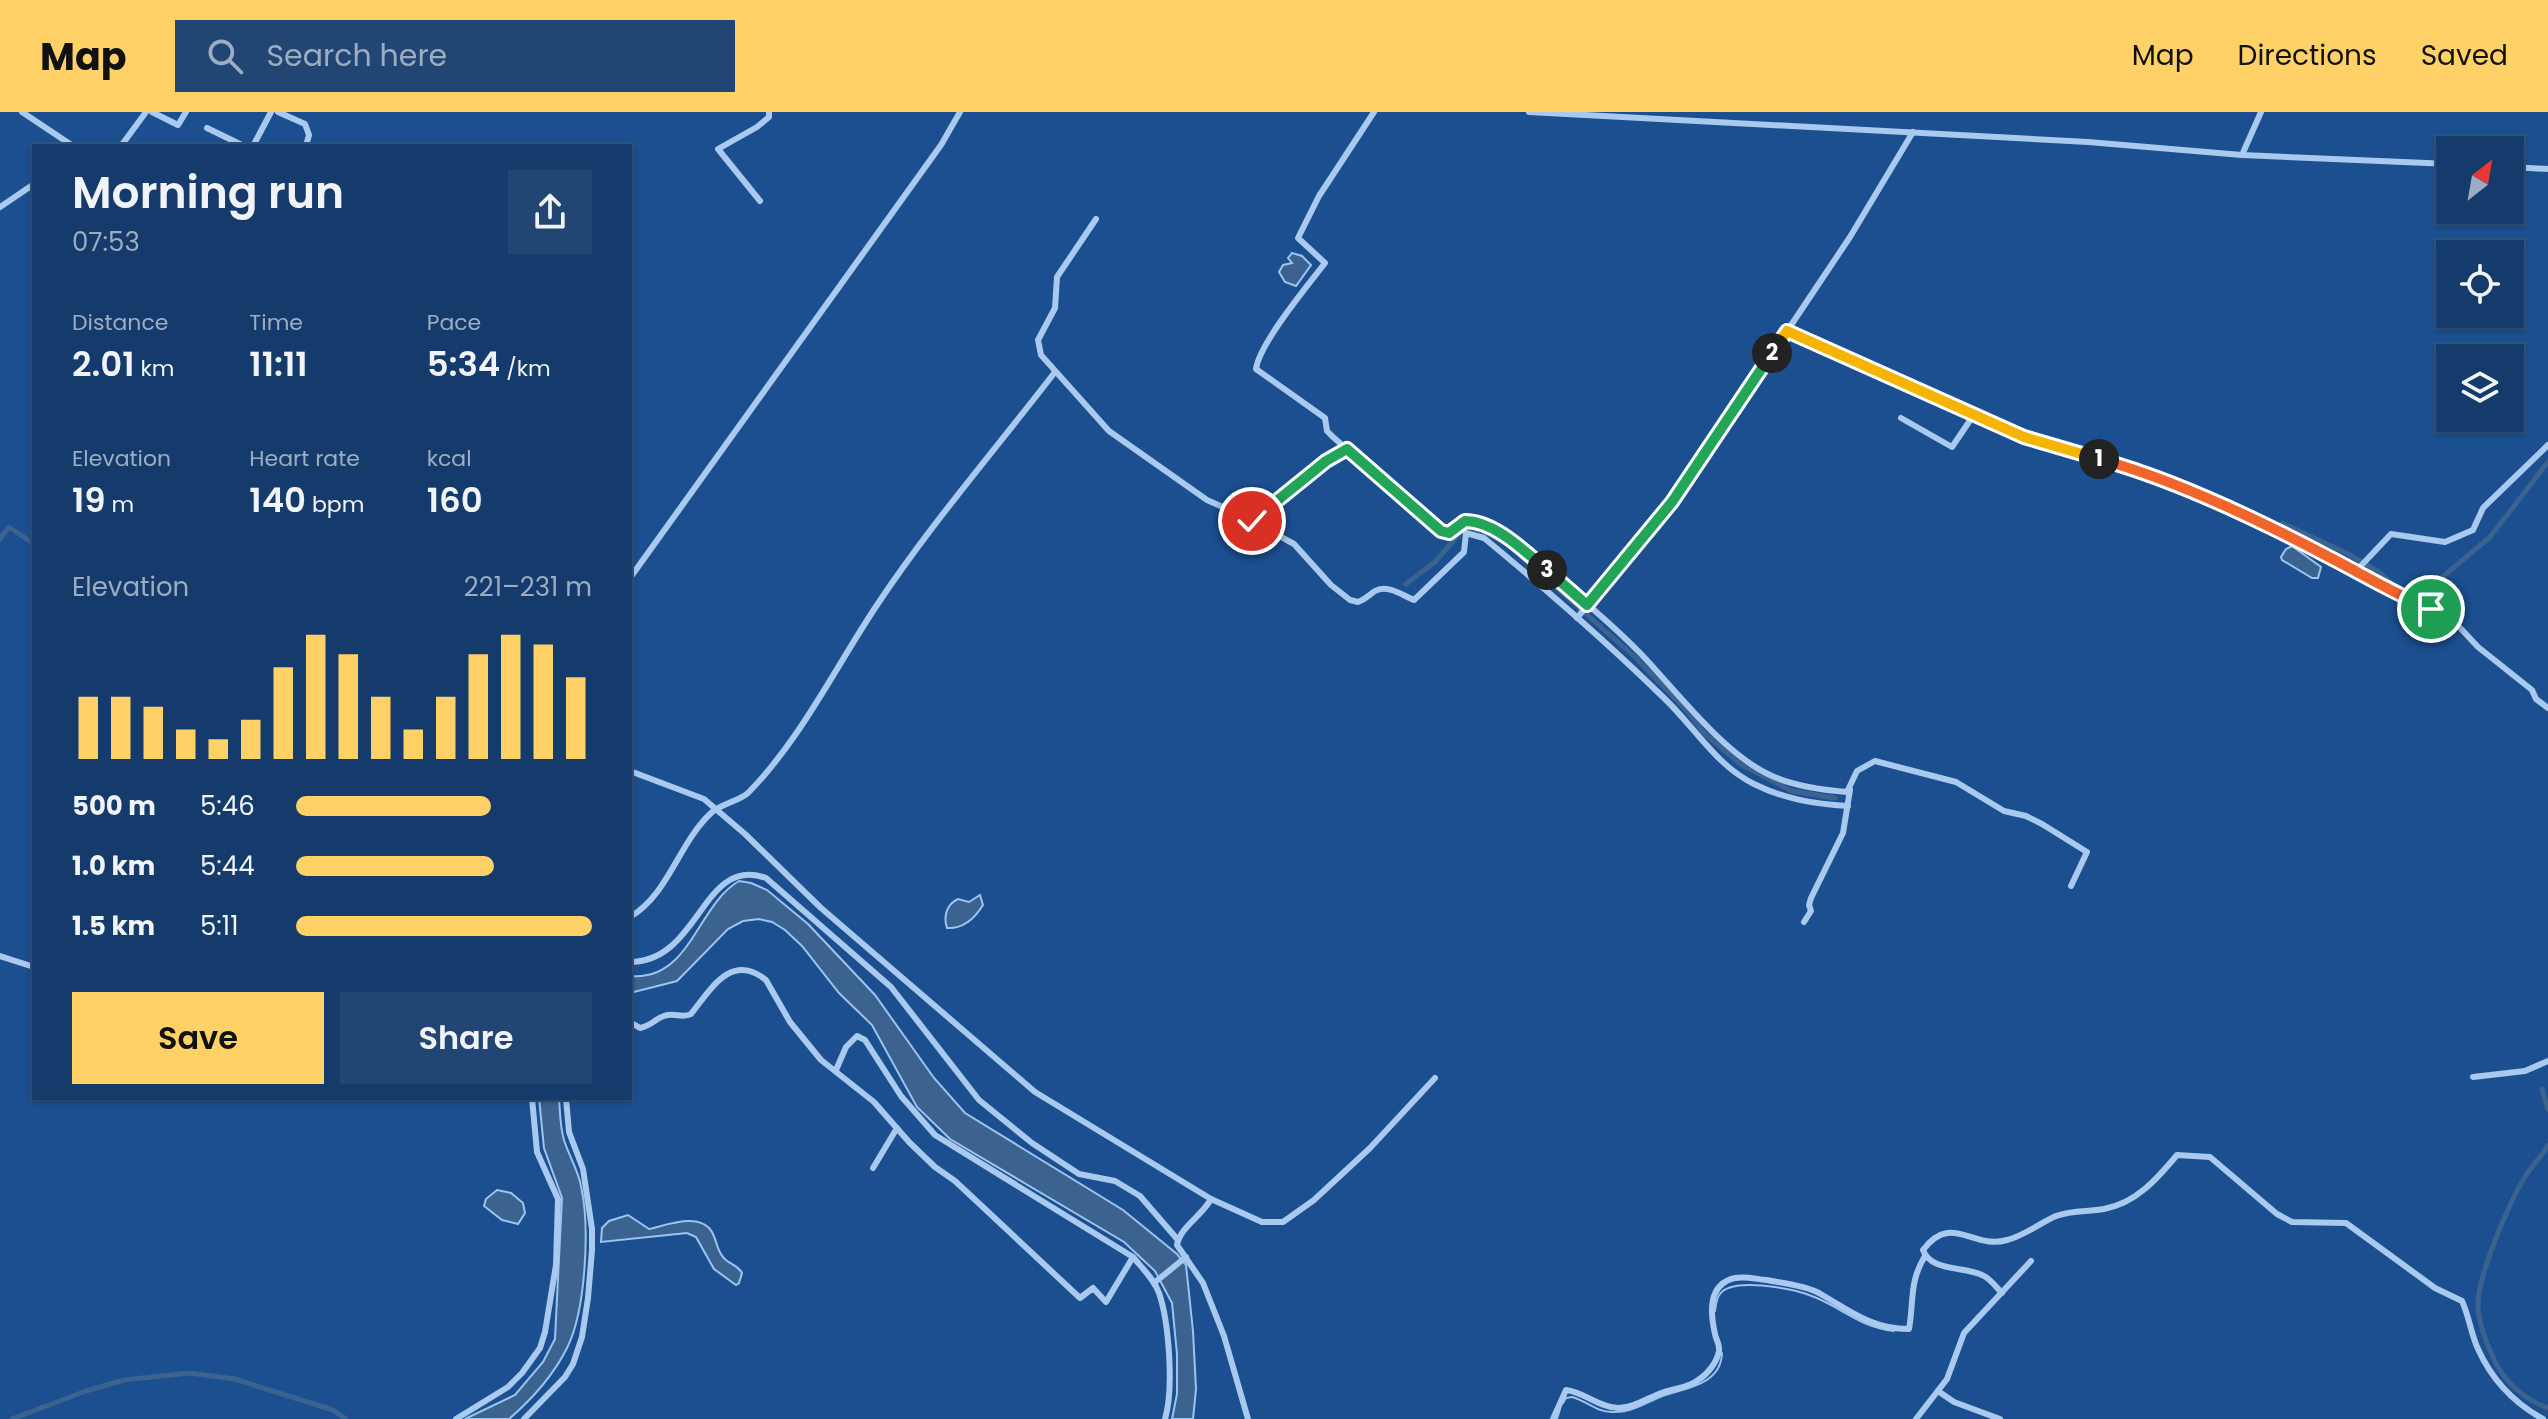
<!DOCTYPE html>
<meta charset="utf-8">
<style>
body{margin:0;font-family:Poppins,sans-serif;background:#214673;color:#f1f3f6;height:100vh;display:flex;flex-direction:column;font-size:30px;white-space:nowrap}
*{box-sizing:border-box;margin:0}
p{font-size:26px;color:#9dadc1}
.icon{flex:none;width:44px;height:44px;fill:none;stroke:currentColor;stroke-width:2;stroke-linecap:round;stroke-linejoin:round}
.map{position:relative;flex:1;overflow:hidden}
.panel{position:absolute;left:32px;top:32px;width:600px;height:956px;display:flex;flex-direction:column;background:#143b6b;border-radius:0px;box-shadow:0 2px 6px #0004,0 0 0 2px #33557e}
.panel>*{flex:none}
.needle{width:52px;rotate:31deg}
.fabs{position:absolute;left:2436px;top:24px;display:grid;gap:16px}
.fabs a{display:grid;place-items:center;width:88px;height:88px;border-radius:0px;background:#143b6b;box-shadow:0 2px 6px #0004,0 0 0 2px #33557e;font-size:40px}
.pin{position:absolute;display:grid;place-items:center;width:68px;height:68px;color:#fff;margin:-34px;border:4px solid #fff;border-radius:50%;box-shadow:0 2px 8px #0007}
.km{position:absolute;width:40px;height:40px;margin:-20px;border-radius:50%;background:#222;color:#fff;font-size:22px;line-height:40px;text-align:center}
.round{display:grid;place-items:center;flex:none;width:84px;height:84px;border-radius:0px;background:#214673}
.overview{display:flex;align-items:center;justify-content:space-between;height:136px;padding:0 40px}
h1{font-size:44px;font-weight:600;line-height:60px}
.stats{display:grid;grid-template-columns:repeat(3,1fr);gap:12px;height:136px;padding:8px 40px}
.stats div{display:grid;align-content:center}
.stats b{font-size:34px;font-weight:600}
.stats small{font-size:22px;font-weight:400}
.stats p{font-size:22px}
.chart{height:224px;padding:16px 40px}
.chart p{display:flex;justify-content:space-between}
.chart svg{width:100%;height:144px;margin-top:8px;stroke:#ffd166;stroke-width:6}
.primary-button{display:flex;gap:16px;margin-top:auto;padding:16px 40px}
.primary-button a{flex:1;height:92px;border-radius:0px;background:#ffd166;color:#111;font-size:32px;font-weight:600;line-height:92px;text-align:center}
.primary-button a+a{background:#214673;color:#f1f3f6}
ul{padding:0 40px;list-style:none;font-size:26px}
li{display:grid;grid-template-columns:128px 96px 1fr;align-items:center;height:60px}
li i{height:20px;border-radius:10px;background:#ffd166}
header{display:flex;align-items:center;gap:48px;box-sizing:border-box;height:112px;padding:0 40px;background:#ffd166;color:#111}
header strong{font-size:38px}
nav{display:flex;gap:44px;margin-inline-start:auto;font-size:28px}
.search{width:560px;height:72px;background:#214673;display:flex;align-items:center;gap:20px;box-sizing:border-box;padding:0 28px;border-radius:0px;color:#9dadc1;font-size:30px}
.map>svg:first-child{display:block}
.water{fill:#3c6290;stroke:#9cc4f0;stroke-width:2}
.lines{fill:none;stroke-linecap:round;stroke-linejoin:round}
.stream{stroke:#9cc4f0;stroke-width:2}
.canal{stroke:#3c6290;stroke-width:5}
.minor{stroke:#a9c9ee;stroke-width:6}
.split-1-casing{stroke:#fff;stroke-width:16}
.split-2-casing{stroke:#fff;stroke-width:16}
.split-3-casing{stroke:#fff;stroke-width:16}
.split-4-casing{stroke:#fff;stroke-width:16}
.split-1{stroke:#f0652b;stroke-width:10}
.split-2{stroke:#f5b400;stroke-width:10}
.split-3{stroke:#22a559;stroke-width:10}
.split-4{stroke:#22a559;stroke-width:10}
</style>
<header>
<strong>Map</strong>
<div class="search"><svg class="icon" aria-label="search" viewBox="0 0 24 24"><circle cx="10" cy="10" r="6"/><path d="M15 15l6 6"/></svg>Search here</div>
<nav><a>Map</a><a>Directions</a><a>Saved</a></nav>
</header>
<div class="map">
<svg width="2548" height="1307" viewBox="0 0 2548 1307">
<rect width="100%" height="100%" fill="#1b4f8f"/>
<g class="water">
<polygon points="1292,141 1302,144 1311,153 1296,174 1285,170 1279,160 1283,153 1292,151 1288,146"/>
<polygon points="2292,434 2321,455 2318,466 2312,466 2282,448 2281,445 2286,437"/>
<path d="M739 769 751 771 767 778 808 812 875 883 934 966 965 1001 1123 1098 1177 1142 1186 1153 1193 1219 1196 1277 1193 1307H1172L1177 1282V1242L1172 1191 1155 1159 1124 1130 950 1027 917 995 872 913 839 881 802 834 785 818 772 810 759 807 743 809 728 817 677 869 630 881V864C690 870 697 793 739 769Z"/>
<path d="M980 783 983 793C975 806 963 817 947 816 943 804 947 792 958 787L969 790Z"/>
<path d="M539 986H559C560 1000 560 1015 564 1028 569 1044 578 1058 581 1074 590 1115 586 1198 567 1236 554 1262 531 1288 509 1307H465L515 1283 543 1250 555 1227 562 1086 544 1036Z"/>
<polygon points="497,1078 511,1081 523,1091 525,1101 518,1112 502,1108 484,1094 486,1087"/>
<path d="M628 1103 649 1117C667 1113 702 1099 713 1122 717 1130 717 1138 723 1145 729 1153 737 1152 742 1161L739 1171 736 1173 714 1157 696 1125 687 1121 601 1130 602 1116 609 1109Z"/>
</g>
<g class="lines">
<g class="stream">
<path d="M1715 1199C1716 1193 1716 1187 1720 1182 1732 1165 1791 1176 1809 1183 1841 1194 1858 1215 1894 1219"/>
<path d="M1563 1291 1566 1286 1572 1285C1587 1289 1596 1300 1612 1300 1631 1301 1643 1292 1660 1285 1683 1276 1721 1274 1722 1241"/>
<polyline points="1557,1307 1560,1297"/>
</g>
<g class="canal">
<polyline points="2282,411 2348,442 2379,460 2413,490 2490,425 2548,350"/>
<polyline points="0,427 9,415 34,432"/>
<path d="M1406 472 1435 450 1465 415C1480 416 1495 426 1508 433L1636 546 1688 600 1704 621 1740 652 1792 679 1835 686"/>
<polyline points="2542,977 2548,997"/>
<path d="M2548 1033C2542 1044 2533 1053 2526 1063 2510 1089 2476 1166 2478 1196 2479 1211 2486 1230 2492 1243 2502 1268 2523 1287 2548 1296"/>
<polyline points="12,1307 86,1279 124,1268 189,1261 235,1267 333,1298 346,1307"/>
</g>
<g class="minor">
<polyline points="22,0 73,34"/>
<polyline points="152,0 178,13 186,0"/>
<polyline points="278,0 305,12 309,23 306,34"/>
<path d="M1374 0 1319 84 1298 126 1325 151C1308 173 1259 232 1256 257L1325 306 1327 319 1333 325 1441 419 1449 421 1465 409C1491 409 1518 434 1537 450 1573 480 1610 510 1642 543 1677 580 1724 642 1770 663 1793 674 1823 678 1847 680L1857 659 1875 649 1956 670 2004 699 2026 704 2042 712 2087 740 2071 774"/>
<polyline points="1529,0 2088,30 2242,43 2450,52"/>
<polyline points="207,16 244,34"/>
<polyline points="121,34 146,0"/>
<polyline points="253,34 271,0"/>
<polyline points="2242,43 2261,0"/>
<polyline points="2510,55 2548,57"/>
<polyline points="760,89 718,37 757,15 769,5 769,0"/>
<polyline points="0,95 34,72"/>
<path d="M1096 107 1057 165 1055 196 1038 228 1041 243 1109 319 1207 388 1243 404 1294 432 1331 473 1350 488 1358 490C1366 487 1369 483 1375 479 1387 472 1402 483 1414 488L1464 440 1466 421 1484 426C1547 478 1608 531 1666 588 1695 616 1717 654 1754 672 1784 687 1814 692 1848 694"/>
<polyline points="1787,219 2024,325 2126,354 2222,392 2324,442 2408,488 2450,505 2478,535 2532,578 2536,587 2548,596"/>
<polyline points="1901,306 1952,335 1973,304"/>
<polyline points="1252,409 1326,349 1347,337"/>
<polyline points="2356,459 2391,422 2445,430 2473,418 2483,396 2548,333"/>
<polyline points="630,466 941,33 960,0"/>
<polyline points="1577,506 1672,390 1693,360 1850,125 1913,20"/>
<path d="M630 659 704 687 745 722 821 796 1035 980 1211 1087C1202 1104 1180 1115 1177 1133L1203 1171 1224 1224 1248 1307"/>
<path d="M630 805C669 782 678 732 711 701 721 692 739 689 748 681 800 628 834 558 875 496 929 414 995 338 1055 260"/>
<polyline points="1804,810 1811,799 1809,793 1811,786 1843,721 1850,678"/>
<polyline points="0,844 34,855"/>
<path d="M630 850C700 850 702 743 766 766L891 875 979 988 1032 1031 1079 1062 1115 1069 1140 1084 1178 1128"/>
<path d="M630 910 640 916C651 914 655 907 664 904 675 900 682 907 691 902 711 877 731 840 766 868L790 910 821 948 874 990 909 1030 935 1055 955 1069 1080 1186 1093 1176 1106 1190 1133 1145"/>
<path d="M836 958 846 935 857 924 865 928 901 984 935 1023 1133 1145C1142 1156 1154 1167 1159 1181 1169 1210 1174 1277 1165 1307"/>
<polyline points="2473,965 2525,959 2548,949"/>
<polyline points="873,1056 897,1016"/>
<polyline points="1211,1087 1262,1110 1283,1110 1314,1088 1370,1036 1435,966"/>
<polyline points="1154,1171 1186,1145"/>
<path d="M2002 1181C1996 1175 1990 1166 1982 1163 1964 1154 1931 1160 1923 1138 1952 1100 1972 1138 2007 1128 2024 1124 2040 1111 2056 1104 2073 1098 2088 1100 2104 1097 2136 1091 2157 1067 2177 1043L2210 1045 2277 1102 2292 1110 2346 1111 2435 1176 2462 1189C2469 1204 2471 1222 2478 1237 2492 1268 2514 1291 2543 1307"/>
<polyline points="1938,1279 1954,1290 2000,1307"/>
<polyline points="456,1307 508,1275 522,1261 540,1236 545,1220 556,1153 558,1087 537,1040 532,986"/>
<polyline points="524,1307 565,1265 573,1252 582,1225 588,1186 592,1138 592,1117 583,1057 569,1020 566,986"/>
<path d="M1553 1307 1566 1278C1584 1280 1598 1295 1618 1296 1634 1296 1649 1285 1664 1280 1675 1276 1688 1276 1698 1268 1708 1262 1717 1250 1719 1239 1720 1232 1716 1228 1715 1222 1710 1200 1708 1172 1735 1166 1745 1164 1756 1167 1766 1168 1782 1171 1804 1173 1819 1181 1850 1199 1872 1217 1909 1217 1914 1189 1909 1170 1925 1144"/>
<polyline points="1916,1307 1947,1267 1964,1221 2031,1149"/>
</g>
</g>
<g class="lines">
<defs>
<path id="split-1" d="M2099 347C2176 368 2257 407 2327 444 2362 462 2395 482 2431 497"/>
<polyline id="split-2" points="1772,241 1787,219 2024,325 2099,347"/>
<polyline id="split-3" points="1547,458 1587,493 1672,390 1772,241"/>
<path id="split-4" d="M1252 409 1326 349 1347 337 1441 419 1449 421 1465 409C1495 409 1525 440 1547 458"/>
</defs>
<use href="#split-1" class="split-1-casing"/>
<use href="#split-2" class="split-2-casing"/>
<use href="#split-3" class="split-3-casing"/>
<use href="#split-4" class="split-4-casing"/>
<use href="#split-1" class="split-1"/>
<use href="#split-2" class="split-2"/>
<use href="#split-3" class="split-3"/>
<use href="#split-4" class="split-4"/>
</g>
</svg>
<div class="fabs">
<a><svg class="needle" viewBox="-14 -14 28 28"><path d="M0-13l5 13h-10z" fill="#e53935"/><path d="M0 13l5-13h-10z" fill="#9dadc1"/></svg></a>
<a><svg class="icon" aria-label="locate" viewBox="0 0 24 24"><circle cx="12" cy="12" r="6"/><path d="M12 2v4M12 18v4M2 12h4M18 12h4"/></svg></a>
<a><svg class="icon" aria-label="layers" viewBox="0 0 24 24"><path d="M12 4l9 5-9 5-9-5zM3 14l9 5 9-5"/></svg></a>
</div>
<div class="pin" style="left:2431px;top:497px;background:#1e9e55"><svg class="icon" aria-label="arrive" viewBox="0 0 24 24"><path d="M6 21V4h12l-3 4 3 4H6"/></svg></div>
<div class="pin" style="left:1252px;top:409px;background:#d93025"><svg class="icon" aria-label="check" viewBox="0 0 24 24"><path d="M5 12l5 5 9-10"/></svg></div>
<b class="km" style="left:2099px;top:347px">1</b>
<b class="km" style="left:1772px;top:241px">2</b>
<b class="km" style="left:1547px;top:458px">3</b>
<section class="panel">
<div class="overview"><div><h1>Morning run</h1><p>07:53</p></div><a class="round"><svg class="icon" aria-label="share" viewBox="0 0 24 24"><path d="M12 15V3M7 8l5-5 5 5M5 13v7h14v-7"/></svg></a></div>
<div class="stats">
<div><p>Distance</p><b>2.01<small> km</small></b></div>
<div><p>Time</p><b>11:11</b></div>
<div><p>Pace</p><b>5:34<small> /km</small></b></div>
</div>
<div class="stats">
<div><p>Elevation</p><b>19<small> m</small></b></div>
<div><p>Heart rate</p><b>140<small> bpm</small></b></div>
<div><p>kcal</p><b>160</b></div>
</div>
<div class="chart"><p><span>Elevation</span>221–231 m</p>
<svg viewBox="0 0 160 44" preserveAspectRatio="none"><path d="M5 44V25M15 44V25M25 44V28M35 44V35M45 44V38M55 44V32M65 44V16M75 44V6M85 44V12M95 44V25M105 44V35M115 44V25M125 44V12M135 44V6M145 44V9M155 44V19"/></svg>
</div>
<ul>
<li><b>500 m</b>5:46<i style="width:66%"></i></li>
<li><b>1.0 km</b>5:44<i style="width:67%"></i></li>
<li><b>1.5 km</b>5:11<i style="width:100%"></i></li>
</ul>
<div class="primary-button"><a>Save</a><a>Share</a></div>
</section>
</div>
